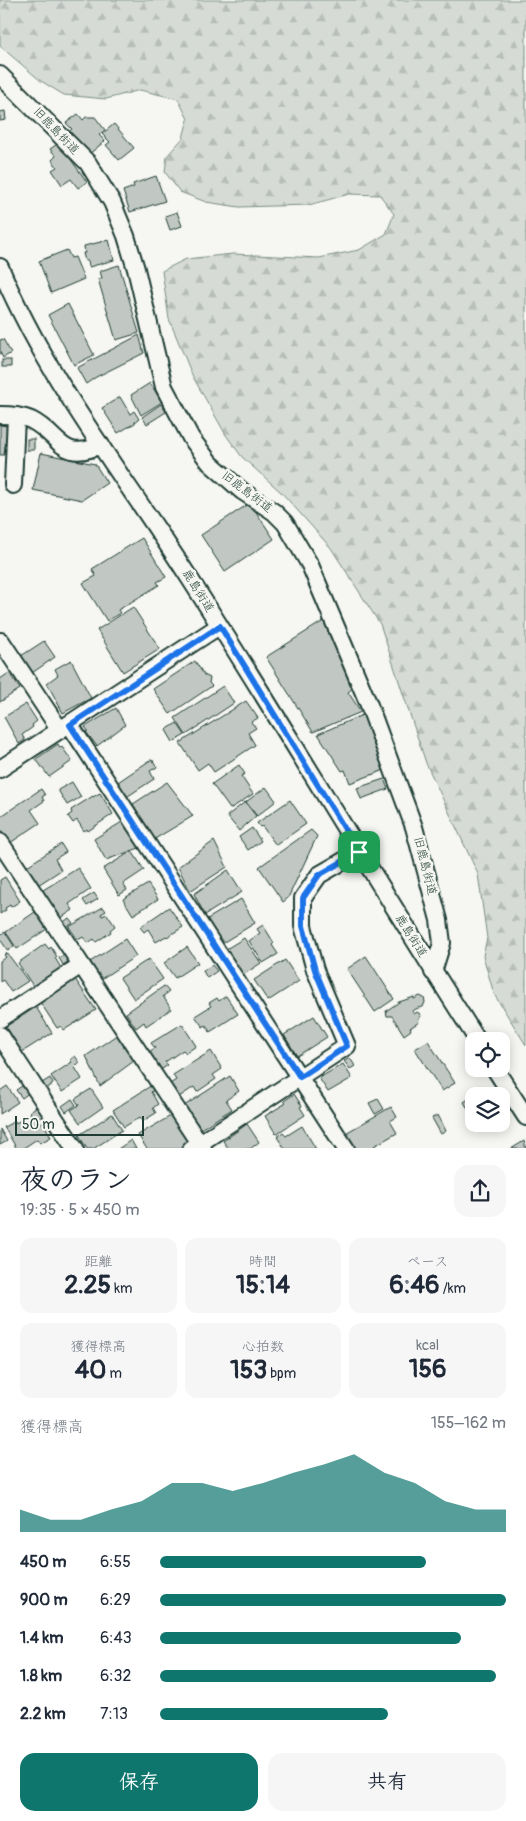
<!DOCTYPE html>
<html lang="ja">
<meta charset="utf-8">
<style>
body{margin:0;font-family:Pangolin,"Klee One",sans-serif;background:#f6f6f7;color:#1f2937;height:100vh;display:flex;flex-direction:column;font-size:19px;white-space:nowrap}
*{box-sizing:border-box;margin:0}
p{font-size:16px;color:#747a83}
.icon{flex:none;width:28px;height:28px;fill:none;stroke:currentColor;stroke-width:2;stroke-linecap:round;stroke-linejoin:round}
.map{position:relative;height:1148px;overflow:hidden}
.sheet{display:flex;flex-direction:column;background:#fff;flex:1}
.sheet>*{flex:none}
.buttons{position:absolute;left:465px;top:1032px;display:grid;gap:10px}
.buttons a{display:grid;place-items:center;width:45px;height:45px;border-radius:10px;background:#fff;box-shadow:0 2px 12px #0003;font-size:25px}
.scale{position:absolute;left:15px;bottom:12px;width:129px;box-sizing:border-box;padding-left:5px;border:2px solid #1f3d34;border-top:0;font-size:14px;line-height:18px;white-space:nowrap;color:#1f3d34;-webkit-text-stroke:4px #f6f6f2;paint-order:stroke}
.pin{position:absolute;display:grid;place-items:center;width:42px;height:42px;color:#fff;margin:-21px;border-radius:10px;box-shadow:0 2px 8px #0006}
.round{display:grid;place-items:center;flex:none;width:52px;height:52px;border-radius:15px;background:#f6f6f7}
.overview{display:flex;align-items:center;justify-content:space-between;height:85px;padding:0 20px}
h1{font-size:28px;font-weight:800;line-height:38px}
.stats{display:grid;grid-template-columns:repeat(3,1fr);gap:8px;height:85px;padding:5px 20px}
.stats div{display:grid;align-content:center;border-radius:12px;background:#f6f6f7;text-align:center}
.stats b{font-size:25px;font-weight:800}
.stats small{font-size:14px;font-weight:400}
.stats p{font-size:14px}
.chart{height:140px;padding:10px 20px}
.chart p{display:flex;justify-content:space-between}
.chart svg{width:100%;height:90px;margin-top:5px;fill:#0f766e;opacity:.7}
.cta{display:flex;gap:10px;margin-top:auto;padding:10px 20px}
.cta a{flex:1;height:58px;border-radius:15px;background:#0f766e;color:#fff;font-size:20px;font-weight:800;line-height:58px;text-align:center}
.cta a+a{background:#f6f6f7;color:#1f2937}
ul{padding:0 20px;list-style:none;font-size:16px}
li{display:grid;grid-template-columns:80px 60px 1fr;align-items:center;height:38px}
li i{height:12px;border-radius:6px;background:#0f766e}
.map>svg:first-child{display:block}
.forest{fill:url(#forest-firs);stroke:#7a8c85}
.building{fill:#c1c8c3;stroke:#1f3d34}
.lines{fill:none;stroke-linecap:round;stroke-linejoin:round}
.minor-casing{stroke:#1f3d34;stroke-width:20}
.minor{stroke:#f6f6f2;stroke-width:16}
.route-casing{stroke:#fff;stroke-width:10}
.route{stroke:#1a73e8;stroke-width:6}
.labels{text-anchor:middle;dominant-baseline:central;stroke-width:5;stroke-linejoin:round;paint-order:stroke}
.street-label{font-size:12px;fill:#1f3d34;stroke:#f6f6f2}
</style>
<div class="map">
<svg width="526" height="1149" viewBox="0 0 526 1149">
<defs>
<pattern id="forest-firs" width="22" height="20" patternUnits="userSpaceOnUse" patternTransform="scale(1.25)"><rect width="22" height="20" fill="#d6dbd6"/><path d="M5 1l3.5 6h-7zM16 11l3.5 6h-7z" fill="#b7bdb8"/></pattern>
</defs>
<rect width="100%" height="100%" fill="#f6f6f2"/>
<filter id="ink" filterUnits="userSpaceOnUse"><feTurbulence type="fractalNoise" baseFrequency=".02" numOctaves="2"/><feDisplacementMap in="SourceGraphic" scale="10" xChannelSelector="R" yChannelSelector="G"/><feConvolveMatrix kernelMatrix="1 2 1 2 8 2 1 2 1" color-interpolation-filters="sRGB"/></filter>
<g filter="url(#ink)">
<polygon class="forest" points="0,0 526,0 526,1045 494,994 483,956 487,938 478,874 426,763 380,624 331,548 282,493 242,457 226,435 193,377 169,319 162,271 186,259 233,254 319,258 359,250 386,234 394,214 380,195 349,194 309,205 239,207 206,202 180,192 165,172 167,156 183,138 188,119 178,99 140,90 106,99 64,95 41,81 0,46"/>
<g class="building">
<polygon points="5,111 6,120 0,121 0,112"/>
<polygon points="78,114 83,120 86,117 95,117 105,130 99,135 105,141 88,155 69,132 72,129 66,123"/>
<polygon points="114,124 134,148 119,160 106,145 110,142 102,134"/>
<polygon points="59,143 87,182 78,188 71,179 62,185 52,170 57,167 52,160 56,156 50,149"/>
<polygon points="156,176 165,201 130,212 123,191 134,187 133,184"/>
<polygon points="177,212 182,226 170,230 165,216"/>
<polygon points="109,240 114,260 89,267 88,261 85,261 83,253 85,253 84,246"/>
<polygon points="67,250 71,258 75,257 84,279 51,293 39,261"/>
<polygon points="119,265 139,333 116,340 98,279 102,278 100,271"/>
<polygon points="68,304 94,355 74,365 48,315"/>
<polygon points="139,335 144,353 96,377 86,384 77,368"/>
<polygon points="3,339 11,353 3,358 0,352 0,340"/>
<rect x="2" y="360" width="9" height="7"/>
<polygon points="150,383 162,402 141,415 131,395"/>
<polygon points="120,397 130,414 134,411 139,419 135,422 135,423 118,433 102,408"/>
<polygon points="161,404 166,412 147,424 142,417"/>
<polygon points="0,425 8,426 7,446 5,446 4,455 0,455"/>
<rect x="27" y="439" width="7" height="11"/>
<polygon points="41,453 95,464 107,483 82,500 33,490"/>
<polygon points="250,503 274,539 225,572 201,535"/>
<polygon points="142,538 166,577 157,582 159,585 118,610 120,613 107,621 83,583 96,576 92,569"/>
<polygon points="133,607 160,649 123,672 97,630"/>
<polygon points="325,620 353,688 348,692 361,712 313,732 266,657"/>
<polygon points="44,641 55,657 32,673 21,656"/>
<polygon points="71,660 91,698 63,713 47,683 58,675 55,669"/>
<polygon points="195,661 204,675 210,678 209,683 212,686 170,714 153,689"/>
<polygon points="9,673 20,689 0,702 0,679"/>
<polygon points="223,686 234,703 186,735 175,718"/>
<polygon points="246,701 258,718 251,722 256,728 248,733 255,745 214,772 208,763 198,770 180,743"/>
<polygon points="26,704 37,721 32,725 33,727 22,735 25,740 19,744 4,717"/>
<polygon points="116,708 125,725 97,746 86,732 88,731 85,727"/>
<polygon points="367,713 387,769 350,783 345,770 342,771 318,734"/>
<polygon points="177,723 185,735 173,742 166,730"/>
<polygon points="58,744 60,748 62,747 72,761 49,777 36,759"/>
<polygon points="152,759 157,767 150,771 154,779 125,798 115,784"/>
<polygon points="239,765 245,774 241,776 253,794 230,809 212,784"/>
<polygon points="384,779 388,789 361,799 357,788"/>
<polygon points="72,782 81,797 67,805 58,790"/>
<polygon points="167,782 193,816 153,840 133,804"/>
<polygon points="266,787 276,801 257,816 246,802"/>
<polygon points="41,789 45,795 42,797 44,801 31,810 40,823 10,843 0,829 0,817"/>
<polygon points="100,793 113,814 88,831 87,829 84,831 77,820 73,823 68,816 72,813 71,810 93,796 93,797"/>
<polygon points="290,800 306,824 276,845 262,826 260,827 257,823"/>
<polygon points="245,802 256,816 239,831 227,816"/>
<polygon points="127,819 142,847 106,860 94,839"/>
<polygon points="252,828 261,841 248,850 239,837"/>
<polygon points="311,830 317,836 288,898 283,902 259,867"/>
<polygon points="214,841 227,867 190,891 178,867"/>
<polygon points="61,844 66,852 55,859 61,870 38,885 24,868"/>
<polygon points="132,851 144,870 123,884 127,890 119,895 103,869"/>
<polygon points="78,868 91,889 69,904 73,910 58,920 40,892"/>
<polygon points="228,870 242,892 205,915 194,894"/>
<polygon points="5,877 20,901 11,907 10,905 5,908 6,910 0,914 0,880"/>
<polygon points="148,884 158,899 133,915 123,899"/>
<polygon points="94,893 98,899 87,906 83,900"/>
<polygon points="241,899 255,923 219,945 204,921"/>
<polygon points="103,907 106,911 101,914 102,916 107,914 115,926 110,930 111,932 96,942 94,939 88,943 83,937 78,940 69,927"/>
<polygon points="169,907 183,927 167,937 166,936 156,942 148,929 144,932 140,927"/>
<polygon points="35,912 47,929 17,949 6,932"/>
<polygon points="69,918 73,923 64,929 61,924"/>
<polygon points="263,925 274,943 272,945 278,954 263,963 249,941 260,933 257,929"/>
<polygon points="5,932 14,946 8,951 0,939 0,935"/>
<polygon points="244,938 261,963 243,975 230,955 227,957 223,951"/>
<polygon points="125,939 136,956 101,979 90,962"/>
<polygon points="45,944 49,949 51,947 57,957 55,958 61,968 33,986 18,963"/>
<polygon points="187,947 198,963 175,978 164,963"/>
<polygon points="7,953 28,981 11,992 3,980 0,982 0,961 6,957 4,955"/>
<polygon points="65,955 69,961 63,965 59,958"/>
<polygon points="366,956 394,999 375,1012 347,969"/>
<polygon points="149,959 163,979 134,999 120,978"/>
<polygon points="285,960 299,981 268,1001 254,980"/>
<polygon points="212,965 217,971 207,978 203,971"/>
<polygon points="75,979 96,1010 64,1030 61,1026 57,1028 40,1002"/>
<polygon points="164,986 169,992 163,996 171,1009 146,1026 144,1022 136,1028 126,1013"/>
<polygon points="226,996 238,1014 210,1032 206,1025 203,1027 195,1016 211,1006 209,1003 217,998 219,1001"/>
<polygon points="420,996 424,998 425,1002 423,1007 418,1008 412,1011 414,1014 417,1012 420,1014 421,1016 418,1020 419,1022 410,1028 411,1030 404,1035 392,1016 387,1016 386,1011 399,1002 414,997 414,999"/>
<polygon points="36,1007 52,1033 22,1052 6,1026"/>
<polygon points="314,1016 327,1037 297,1056 284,1035"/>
<polygon points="182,1024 196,1046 186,1053 183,1050 165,1062 168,1065 159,1071 147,1053 155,1048 151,1043"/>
<polygon points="121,1032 138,1058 100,1086 86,1056"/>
<polygon points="428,1041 455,1083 442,1091 415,1049"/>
<polygon points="211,1051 222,1069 213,1075 216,1079 197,1092 194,1087 179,1097 170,1084 176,1080 173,1075"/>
<polygon points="75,1056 80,1063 74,1066 82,1079 62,1092 51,1076 72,1062 70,1060"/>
<polygon points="350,1058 355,1066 350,1069 344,1061"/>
<polygon points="343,1064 352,1078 328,1092 319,1078"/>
<polygon points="230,1076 239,1091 226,1100 232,1109 199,1130 184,1106"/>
<polygon points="50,1078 53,1084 46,1089 42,1083"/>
<polygon points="25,1084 30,1092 22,1098 16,1090"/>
<polygon points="152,1085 154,1090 151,1092 158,1104 153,1108 156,1113 143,1121 140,1117 124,1127 113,1110"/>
<polygon points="7,1086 18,1102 0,1114 0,1091"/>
<polygon points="486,1088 492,1096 474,1096 474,1115 472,1116 464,1102"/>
<polygon points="91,1089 103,1107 80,1123 71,1110 79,1105 75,1099"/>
<polygon points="294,1094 302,1106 300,1107 305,1115 276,1134 265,1116 286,1103 284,1101"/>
<polygon points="72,1099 76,1105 66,1112 62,1106"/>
<polygon points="378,1099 384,1109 375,1114 369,1103"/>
<polygon points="39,1105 44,1115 36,1120 39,1124 43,1122 51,1137 40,1143 37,1139 22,1149 17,1149 4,1127 15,1121 16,1123 31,1114 30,1111"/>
<polygon points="391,1107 397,1117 390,1121 397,1133 374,1146 375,1149 352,1149 344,1134"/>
<polygon points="112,1114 122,1130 93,1149 87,1149 79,1135"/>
<polygon points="174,1114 193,1141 181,1149 147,1149 138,1135"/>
<polygon points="438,1115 446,1131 441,1134 432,1118"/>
<polygon points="247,1124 259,1142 250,1149 229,1149 223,1141"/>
<polygon points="302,1126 316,1149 285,1149 277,1137 283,1133 286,1136"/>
<polygon points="0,1129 7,1141 0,1145"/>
<polygon points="131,1140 136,1149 118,1149"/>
<polygon points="524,1141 526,1149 511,1149"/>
</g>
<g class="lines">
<defs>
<g id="minor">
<polyline points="0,75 88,163 112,202 126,236 136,269 164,387 191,438 210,463 242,491 274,512 285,523 310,565 369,705 414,827 439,920 442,943 433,972"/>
<path d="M0 267C47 380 125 477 190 579 288 732 380 888 478 1041"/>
<path d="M0 415C10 415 22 416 31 420 61 435 60 463 101 445"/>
<polyline points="13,485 16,416"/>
<polyline points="1,641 60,730"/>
<polyline points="70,725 346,1149"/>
<polyline points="0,769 219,626"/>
<polyline points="0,842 203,1149"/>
<polyline points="0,1019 81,965"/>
<polyline points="0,1035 75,1149"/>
<polyline points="495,1069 526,1117"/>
<polyline points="191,1149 347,1046 315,970 303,926 303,898 319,875 359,852"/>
</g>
</defs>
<use href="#minor" class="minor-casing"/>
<use href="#minor" class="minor"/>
</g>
</g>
<g class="lines" filter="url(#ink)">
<defs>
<polygon id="route" points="220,626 359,852 319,875 303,898 303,926 315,970 347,1046 300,1077 70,725"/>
</defs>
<use href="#route" class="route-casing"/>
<use href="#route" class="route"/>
</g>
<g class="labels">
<g class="street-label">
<text transform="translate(56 131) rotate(46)">旧鹿島街道</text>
<text transform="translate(247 492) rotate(37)">旧鹿島街道</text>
<text transform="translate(198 591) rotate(58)">鹿島街道</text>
<text transform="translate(425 866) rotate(76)">旧鹿島街道</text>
<text transform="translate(411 936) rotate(58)">鹿島街道</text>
</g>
</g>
</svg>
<div class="buttons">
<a><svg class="icon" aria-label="locate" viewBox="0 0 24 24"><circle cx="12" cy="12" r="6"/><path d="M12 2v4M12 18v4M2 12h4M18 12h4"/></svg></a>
<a><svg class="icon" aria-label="layers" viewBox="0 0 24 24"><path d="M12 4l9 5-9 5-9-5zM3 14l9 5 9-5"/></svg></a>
</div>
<div class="scale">50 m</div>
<div class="pin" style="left:359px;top:852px;background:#1e9e55"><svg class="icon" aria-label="arrive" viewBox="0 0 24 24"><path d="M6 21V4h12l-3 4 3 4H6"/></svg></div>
</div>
<section class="sheet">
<div class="overview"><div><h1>夜のラン</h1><p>19:35 · 5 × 450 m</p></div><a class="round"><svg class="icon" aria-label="share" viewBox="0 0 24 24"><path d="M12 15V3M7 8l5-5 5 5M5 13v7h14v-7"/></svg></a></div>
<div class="stats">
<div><p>距離</p><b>2.25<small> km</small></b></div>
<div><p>時間</p><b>15:14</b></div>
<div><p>ペース</p><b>6:46<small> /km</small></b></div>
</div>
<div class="stats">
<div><p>獲得標高</p><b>40<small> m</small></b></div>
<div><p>心拍数</p><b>153<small> bpm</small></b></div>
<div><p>kcal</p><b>156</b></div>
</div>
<div class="chart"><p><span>獲得標高</span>155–162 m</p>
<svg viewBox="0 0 160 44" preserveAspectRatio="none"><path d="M0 44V33L10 38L20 38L30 33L40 29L50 20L60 20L70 24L80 20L90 15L100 11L110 6L120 15L130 20L140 29L150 33L160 33V44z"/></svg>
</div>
<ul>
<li><b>450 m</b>6:55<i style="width:77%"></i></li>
<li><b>900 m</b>6:29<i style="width:100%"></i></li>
<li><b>1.4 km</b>6:43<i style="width:87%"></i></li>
<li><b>1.8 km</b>6:32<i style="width:97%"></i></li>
<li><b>2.2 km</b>7:13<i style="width:66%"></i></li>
</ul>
<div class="cta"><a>保存</a><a>共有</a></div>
</section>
